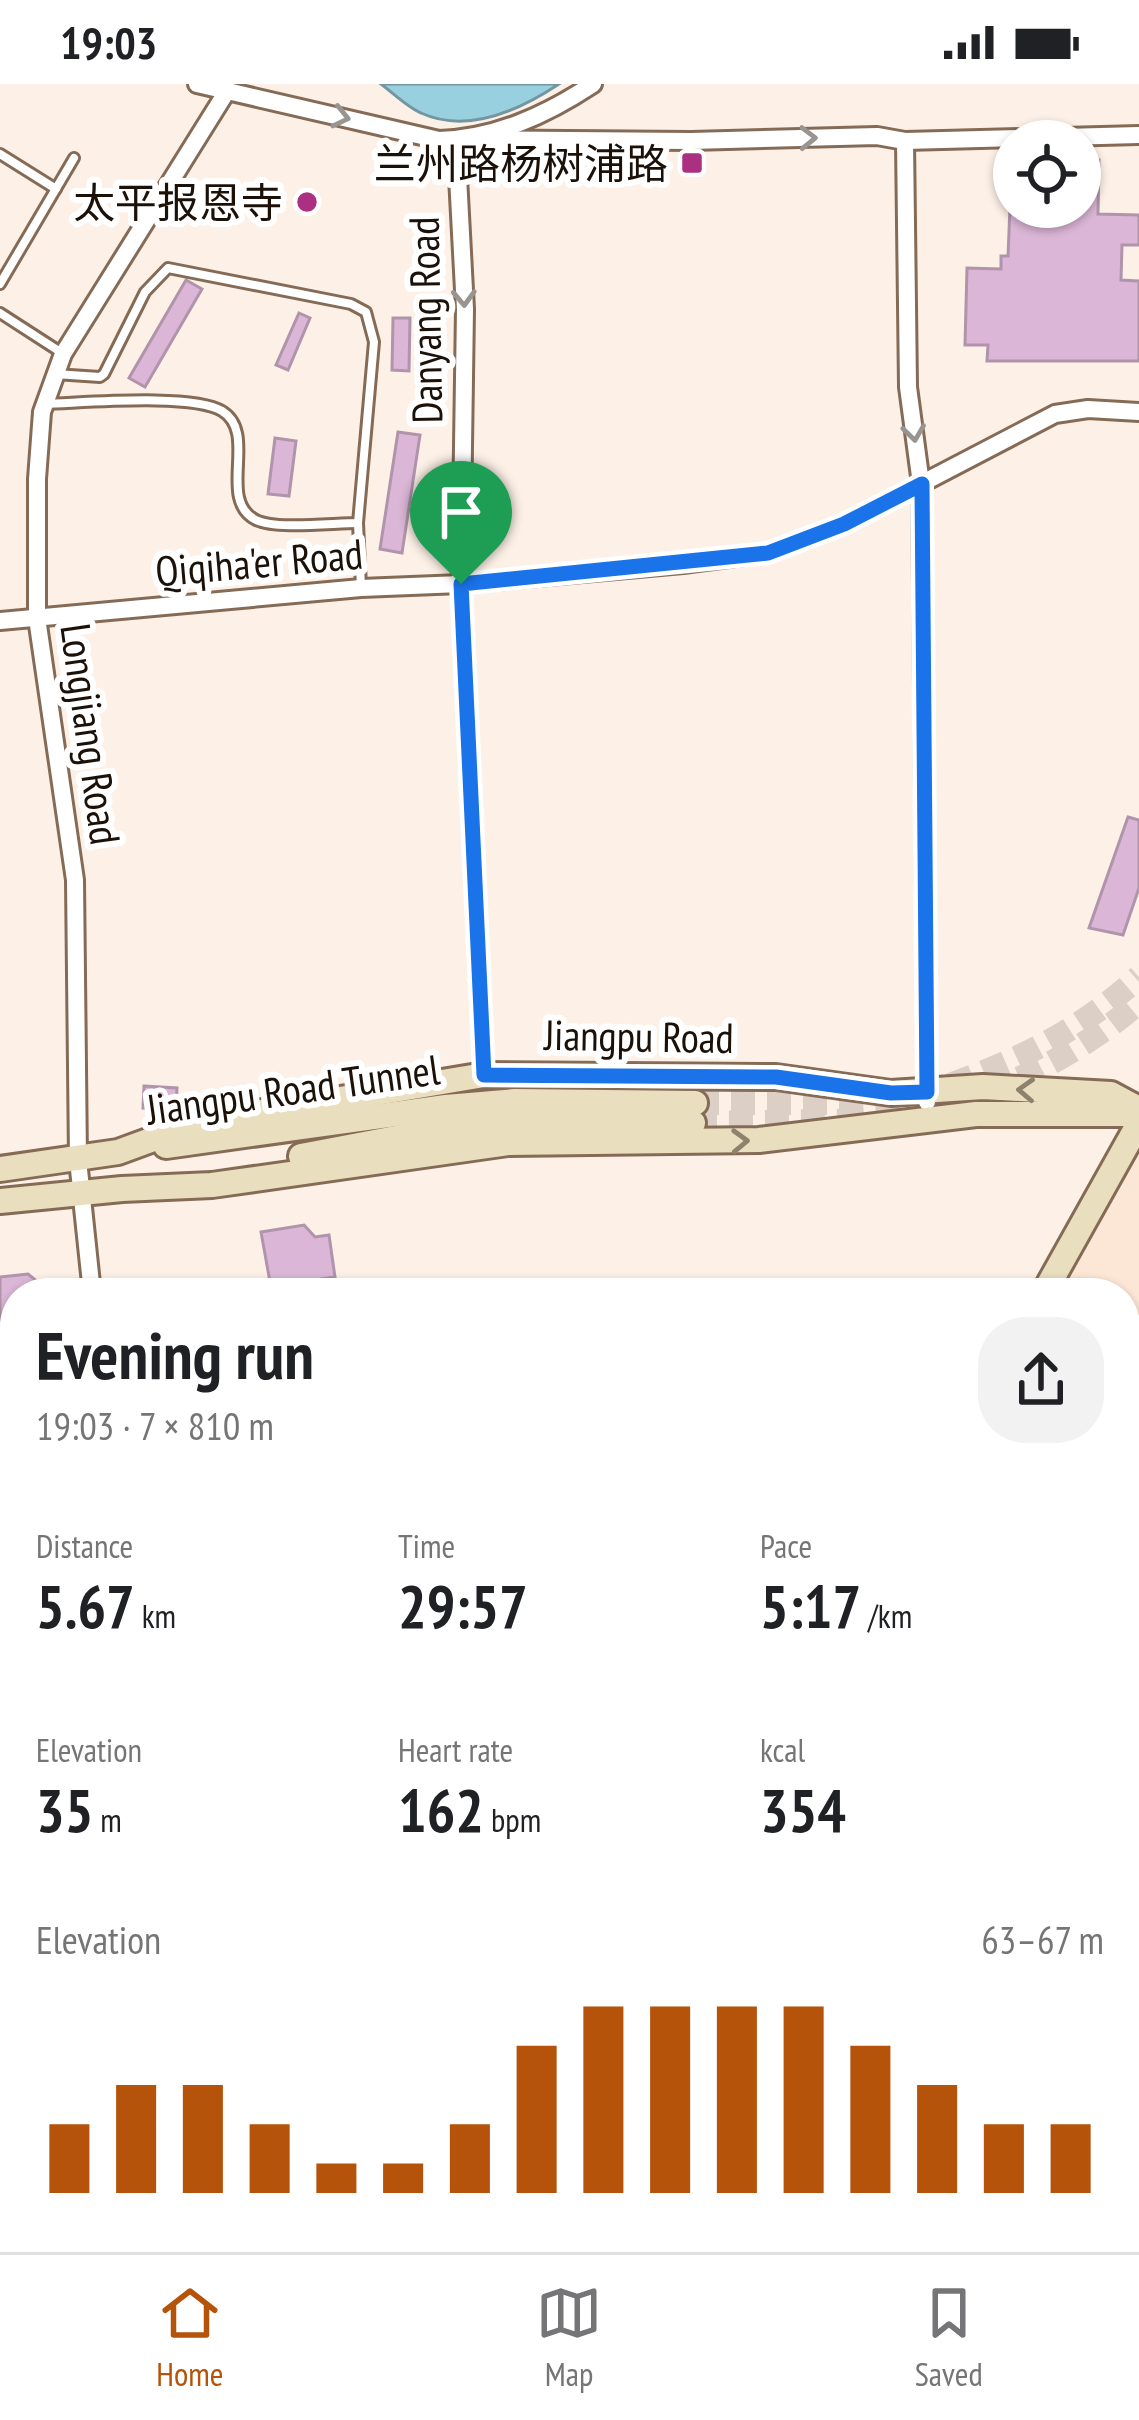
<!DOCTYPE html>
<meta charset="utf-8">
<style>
body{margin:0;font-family:"PT Sans Narrow","Noto Sans SC",sans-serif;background:#f2f2f2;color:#202124;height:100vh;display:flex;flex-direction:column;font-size:45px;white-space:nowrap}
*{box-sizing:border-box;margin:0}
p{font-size:39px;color:#757577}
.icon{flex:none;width:66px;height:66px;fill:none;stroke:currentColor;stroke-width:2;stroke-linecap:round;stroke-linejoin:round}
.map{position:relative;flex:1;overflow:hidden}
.sheet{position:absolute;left:0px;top:1194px;width:1140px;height:975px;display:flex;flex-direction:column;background:#fff;border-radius:48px 48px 0 0;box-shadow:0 3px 9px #0004}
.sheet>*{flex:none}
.tools{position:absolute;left:993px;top:36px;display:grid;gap:24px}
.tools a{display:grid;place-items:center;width:108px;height:108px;border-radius:50%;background:#fff;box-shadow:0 3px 9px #0004;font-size:60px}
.pin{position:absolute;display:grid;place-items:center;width:102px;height:102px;color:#fff;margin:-123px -51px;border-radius:50% 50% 50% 0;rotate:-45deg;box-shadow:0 0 12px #0007}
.pin .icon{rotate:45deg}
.round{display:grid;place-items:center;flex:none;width:126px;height:126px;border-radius:48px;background:#f2f2f2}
.summary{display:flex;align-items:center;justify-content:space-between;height:204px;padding:0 36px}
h1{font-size:66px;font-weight:800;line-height:90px}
.figures{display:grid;grid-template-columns:repeat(3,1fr);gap:18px;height:204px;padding:12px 36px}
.figures div{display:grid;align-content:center}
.figures b{font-size:60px;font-weight:800}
.figures small{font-size:33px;font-weight:400}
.figures p{font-size:33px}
.chart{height:336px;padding:24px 36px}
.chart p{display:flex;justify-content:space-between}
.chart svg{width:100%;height:216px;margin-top:12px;stroke:#b45309;stroke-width:6}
.status{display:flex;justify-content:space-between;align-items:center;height:84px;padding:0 60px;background:#fff;direction:ltr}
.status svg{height:33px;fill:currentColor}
.menu{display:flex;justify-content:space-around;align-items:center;height:168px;border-top:3px solid #e0e0e0;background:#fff;font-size:33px;color:#757577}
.menu a{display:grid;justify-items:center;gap:6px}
.menu .on{color:#b45309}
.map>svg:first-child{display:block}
.built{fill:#fce6d5}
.education{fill:#f2e3f6}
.water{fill:#99d0e0;stroke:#7397a0;stroke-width:3}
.building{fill:#dbb6d6;stroke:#b094ab;stroke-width:3}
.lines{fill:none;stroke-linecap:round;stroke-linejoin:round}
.secondary-tunnel{stroke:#dbcfc6;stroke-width:24;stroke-dasharray:24 12;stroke-linecap:butt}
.lane-casing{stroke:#856b56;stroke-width:14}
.street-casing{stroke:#856b56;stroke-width:22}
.secondary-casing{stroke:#856b56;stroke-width:30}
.lane{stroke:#fff;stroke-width:8}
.street{stroke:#fff;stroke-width:16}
.secondary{stroke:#e9debe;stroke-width:24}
.oneway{stroke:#989490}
.oneway2{stroke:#8c826d}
.route-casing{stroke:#fff;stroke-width:24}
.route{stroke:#1a73e8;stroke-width:15}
.poi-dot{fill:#ab3082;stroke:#fff;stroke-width:4.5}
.labels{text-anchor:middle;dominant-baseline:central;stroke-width:12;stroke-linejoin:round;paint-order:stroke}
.poi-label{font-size:42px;fill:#1b1109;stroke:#fff;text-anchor:end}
.street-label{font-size:42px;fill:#1b1109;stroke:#fff}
</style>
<div class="status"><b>19:03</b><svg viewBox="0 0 49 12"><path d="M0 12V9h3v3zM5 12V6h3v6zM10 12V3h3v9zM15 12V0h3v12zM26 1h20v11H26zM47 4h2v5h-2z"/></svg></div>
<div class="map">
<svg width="1139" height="2168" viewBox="0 0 1139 2168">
<rect width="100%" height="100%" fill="#fdf1e7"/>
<polygon class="built" points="1139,1069 1139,1257 1125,1255 1125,1209 1059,1209"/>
<polygon class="education" points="192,2154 306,2154 305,2168 192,2168"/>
<path class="water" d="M381 0H559C520 26 467 50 421 29 407 23 393 9 381 0Z"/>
<g class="building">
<polygon points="1080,75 1099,76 1098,130 1139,131 1139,161 1122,161 1121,196 1139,197 1139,277 987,277 988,261 965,261 967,184 1001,185 1001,172 1008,172 1010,123 1080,123"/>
<polygon points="186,196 202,205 145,303 129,294"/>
<polygon points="299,229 310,234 288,286 276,281"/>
<polygon points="393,234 410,234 409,287 392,286"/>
<polygon points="398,348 420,351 402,469 380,465"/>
<polygon points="275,354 296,357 289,412 268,410"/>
<polygon points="1128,733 1139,736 1139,804 1123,851 1089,844"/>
<polygon points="144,1002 177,1004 176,1026 143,1024"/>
<polygon points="304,1141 315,1153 329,1151 335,1193 321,1195 312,1209 272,1209 261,1148"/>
<polygon points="28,1190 51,1209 15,1209 15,1234 0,1236 0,1193"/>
<polygon points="1125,1426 1139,1429 1139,1531 1125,1523"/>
<polygon points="15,1672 15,1706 0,1698 0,1677"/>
<polygon points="1125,1929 1139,1935 1139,1992 1125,2022 1125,1983 1136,1959 1125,1955"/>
<polygon points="611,2154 668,2154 662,2168 605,2168"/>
</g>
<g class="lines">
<g class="secondary-tunnel">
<path d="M950 1001C1024 974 1080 946 1139 893"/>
<polyline points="695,1019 849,1019 899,1015"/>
<path d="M917 1028C997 1011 1078 972 1139 918"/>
<polyline points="693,1039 841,1037"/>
</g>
<defs>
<g id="lane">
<polyline points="0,70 56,105"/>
<polyline points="0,200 74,74"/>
<polyline points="0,229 62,269"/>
<path d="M45 320C83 319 192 309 222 327 259 349 216 416 256 436 276 446 333 439 358 439L374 258 366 228 351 220 168 184 145 208 104 290 100 293 55 290"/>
<polyline points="358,439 361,503"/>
</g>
<g id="street">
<path d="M197 0 439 56C496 54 546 31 593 0"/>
<polyline points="456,55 691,57 877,52 905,57 908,303 921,400 927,1018"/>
<polyline points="456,55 465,225 461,500 484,991"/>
<polyline points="905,57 1139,51"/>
<polyline points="0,537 361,504 461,500 683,480 768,469 844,440 1055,330 1088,325 1139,328"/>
<polyline points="92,1209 78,1076 75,796 37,534 37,395 42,328 63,270 227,7"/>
<polyline points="1125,1611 1139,1618"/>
<polyline points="0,1637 15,1633"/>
</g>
<g id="secondary">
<polyline points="166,1062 446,1023 515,1017 695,1019"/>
<polyline points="301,1072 454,1043 511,1038 693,1039"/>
<polyline points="0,1085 118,1068 197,1039 484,991 776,993 891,1009 983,1003 1111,1010 1139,1025"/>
<polyline points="0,1117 122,1105 212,1101 508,1059 759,1056 976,1030 1139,1030"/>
<polyline points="1044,1209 1139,1039"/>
<polyline points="0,2095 15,2093"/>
<polyline points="320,2168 320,2154"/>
<polyline points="559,2168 566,2154"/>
</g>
</defs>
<use href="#lane" class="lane-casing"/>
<use href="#street" class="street-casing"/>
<use href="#secondary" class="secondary-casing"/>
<use href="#lane" class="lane"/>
<use href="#street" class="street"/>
<use href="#secondary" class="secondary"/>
</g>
<defs><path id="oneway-chevron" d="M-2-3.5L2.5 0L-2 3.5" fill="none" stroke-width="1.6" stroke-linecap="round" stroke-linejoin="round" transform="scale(3)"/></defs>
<g class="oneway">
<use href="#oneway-chevron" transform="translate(341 33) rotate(13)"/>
<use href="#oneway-chevron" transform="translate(808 54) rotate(-1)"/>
<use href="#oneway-chevron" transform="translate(464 214) rotate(88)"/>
<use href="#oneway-chevron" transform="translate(914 349) rotate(82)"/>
</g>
<g class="oneway2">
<use href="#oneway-chevron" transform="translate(1026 1006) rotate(-177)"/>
<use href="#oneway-chevron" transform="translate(740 1057) rotate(-2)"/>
</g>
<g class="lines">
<defs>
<polygon id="route" points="922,400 927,1008 891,1009 776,993 484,991 461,500 768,469 844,440"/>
</defs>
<use href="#route" class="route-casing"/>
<use href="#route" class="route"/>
</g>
<g class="poi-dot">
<rect x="680" y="67" width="24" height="24" rx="6"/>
<circle cx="307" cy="118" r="12"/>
</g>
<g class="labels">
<g class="poi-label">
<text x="668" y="79">兰州路杨树浦路</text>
<text x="283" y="118">太平报恩寺</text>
</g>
<g class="street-label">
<text transform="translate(425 236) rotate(-91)">Danyang Road</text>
<text transform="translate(259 478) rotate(-5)">Qiqiha'er Road</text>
<text transform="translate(91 650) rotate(82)">Longjiang Road</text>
<text transform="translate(639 952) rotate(1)">Jiangpu Road</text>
<text transform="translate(293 1005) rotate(-8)">Jiangpu Road Tunnel</text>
</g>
</g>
</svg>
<div class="tools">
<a><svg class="icon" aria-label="locate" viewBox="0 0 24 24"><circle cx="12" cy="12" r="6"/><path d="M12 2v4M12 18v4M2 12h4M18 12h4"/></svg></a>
</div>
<div class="pin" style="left:461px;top:500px;background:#1e9e55"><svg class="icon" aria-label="arrive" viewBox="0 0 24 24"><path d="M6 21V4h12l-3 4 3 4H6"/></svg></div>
<section class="sheet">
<div class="summary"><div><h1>Evening run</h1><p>19:03 · 7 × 810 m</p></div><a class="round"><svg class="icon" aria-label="share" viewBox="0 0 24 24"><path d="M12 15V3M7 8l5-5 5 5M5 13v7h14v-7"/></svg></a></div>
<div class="figures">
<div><p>Distance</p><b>5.67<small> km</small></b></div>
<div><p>Time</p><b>29:57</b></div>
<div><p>Pace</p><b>5:17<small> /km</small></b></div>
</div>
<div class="figures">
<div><p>Elevation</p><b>35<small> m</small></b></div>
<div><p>Heart rate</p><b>162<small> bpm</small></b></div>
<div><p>kcal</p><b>354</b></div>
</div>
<div class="chart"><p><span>Elevation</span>63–67 m</p>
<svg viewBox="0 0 160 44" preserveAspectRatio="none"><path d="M5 44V30M15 44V22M25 44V22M35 44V30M45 44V38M55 44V38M65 44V30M75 44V14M85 44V6M95 44V6M105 44V6M115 44V6M125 44V14M135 44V22M145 44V30M155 44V30"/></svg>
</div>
</section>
</div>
<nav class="menu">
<a class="on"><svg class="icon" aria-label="home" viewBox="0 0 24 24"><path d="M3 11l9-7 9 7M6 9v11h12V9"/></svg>Home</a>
<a><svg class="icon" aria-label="map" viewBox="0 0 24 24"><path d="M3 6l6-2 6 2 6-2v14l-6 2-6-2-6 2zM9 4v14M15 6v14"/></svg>Map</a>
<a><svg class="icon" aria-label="saved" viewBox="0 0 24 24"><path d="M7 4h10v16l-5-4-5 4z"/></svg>Saved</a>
</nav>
